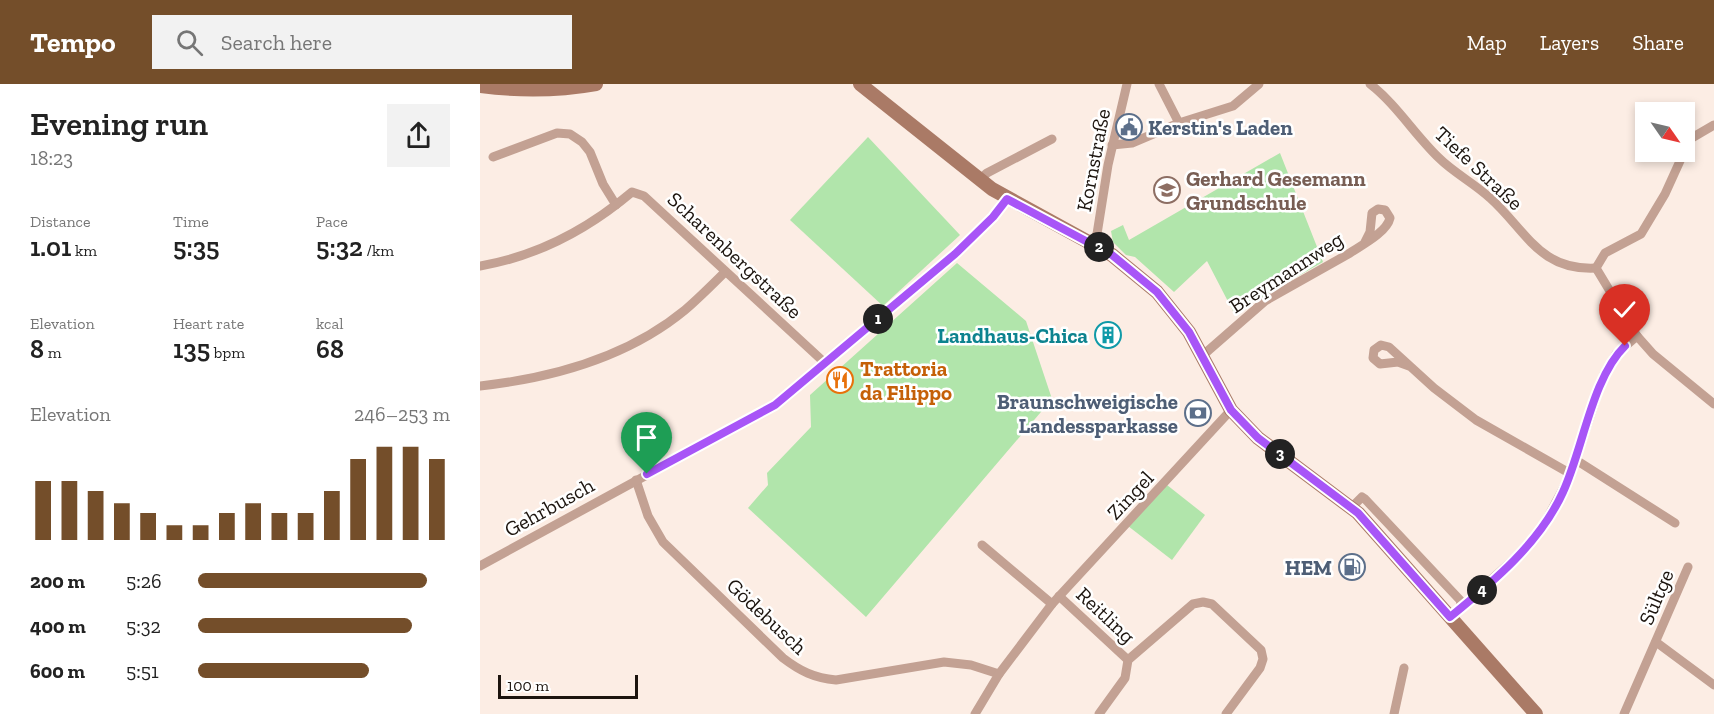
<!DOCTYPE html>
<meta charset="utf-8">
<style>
body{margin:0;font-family:"Zilla Slab",serif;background:#f2f2f2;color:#222;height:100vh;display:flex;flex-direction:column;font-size:22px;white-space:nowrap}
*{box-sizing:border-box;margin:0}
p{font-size:20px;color:#767676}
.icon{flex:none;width:33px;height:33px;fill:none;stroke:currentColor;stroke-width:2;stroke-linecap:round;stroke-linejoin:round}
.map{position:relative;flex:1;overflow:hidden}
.panel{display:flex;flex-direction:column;background:#fff;width:480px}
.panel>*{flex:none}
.needle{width:39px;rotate:124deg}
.tools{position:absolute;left:1155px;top:18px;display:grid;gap:12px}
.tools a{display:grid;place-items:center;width:60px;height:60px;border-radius:0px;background:#fff;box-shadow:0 3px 9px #0003;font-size:30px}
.scale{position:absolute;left:18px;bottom:15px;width:140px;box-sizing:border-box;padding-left:6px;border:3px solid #1c140e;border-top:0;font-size:16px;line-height:21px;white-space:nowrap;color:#1c140e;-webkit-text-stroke:4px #fff;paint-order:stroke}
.pin{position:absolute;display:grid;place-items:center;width:51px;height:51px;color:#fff;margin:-62px -26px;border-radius:50% 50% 50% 0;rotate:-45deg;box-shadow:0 0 6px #0007}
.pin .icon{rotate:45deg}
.km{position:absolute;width:30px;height:30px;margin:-15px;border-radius:50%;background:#222;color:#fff;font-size:16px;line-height:30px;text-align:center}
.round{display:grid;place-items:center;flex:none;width:63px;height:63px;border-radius:0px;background:#f2f2f2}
.overview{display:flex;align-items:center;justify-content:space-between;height:102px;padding:0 30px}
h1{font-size:33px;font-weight:600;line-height:45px}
.metrics{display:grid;grid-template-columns:repeat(3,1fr);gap:9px;height:102px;padding:6px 30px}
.metrics div{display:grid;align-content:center}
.metrics b{font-size:26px;font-weight:600}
.metrics small{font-size:16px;font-weight:400}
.metrics p{font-size:16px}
.chart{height:168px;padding:12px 30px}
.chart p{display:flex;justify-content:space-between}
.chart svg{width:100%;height:108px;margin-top:6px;stroke:#744e2a;stroke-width:6}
ul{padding:0 30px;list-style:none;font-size:20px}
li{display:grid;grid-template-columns:96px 72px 1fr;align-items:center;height:45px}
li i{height:15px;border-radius:8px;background:#744e2a}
header{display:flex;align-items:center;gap:36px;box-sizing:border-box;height:84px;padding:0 30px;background:#744e2a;color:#fff}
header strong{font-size:28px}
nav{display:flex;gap:33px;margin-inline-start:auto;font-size:21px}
.search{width:420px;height:54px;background:#f2f2f2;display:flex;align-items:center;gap:15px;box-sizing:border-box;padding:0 21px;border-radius:0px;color:#767676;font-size:22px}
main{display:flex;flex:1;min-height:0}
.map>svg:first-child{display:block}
.green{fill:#b1e5ab}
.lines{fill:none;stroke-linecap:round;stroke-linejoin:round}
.street{stroke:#c3a193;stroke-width:9}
.secondary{stroke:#aa7a66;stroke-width:14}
.route-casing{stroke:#fff;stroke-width:12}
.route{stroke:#a855f7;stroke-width:8}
.labels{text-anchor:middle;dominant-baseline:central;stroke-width:5;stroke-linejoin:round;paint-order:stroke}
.service-label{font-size:21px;font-weight:bold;fill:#4e5e75;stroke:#fff;text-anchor:end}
.street-label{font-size:21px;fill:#1c140e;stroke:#fff}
.education-label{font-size:21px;font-weight:bold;fill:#785e54;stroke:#fff;text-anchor:start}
.culture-label{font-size:21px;font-weight:bold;fill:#0d838f;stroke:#fff;text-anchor:end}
.food-label{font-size:21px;font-weight:bold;fill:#c56008;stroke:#fff;text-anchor:start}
</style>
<header>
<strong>Tempo</strong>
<div class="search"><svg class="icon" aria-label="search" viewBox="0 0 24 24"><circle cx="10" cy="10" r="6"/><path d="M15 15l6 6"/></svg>Search here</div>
<nav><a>Map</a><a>Layers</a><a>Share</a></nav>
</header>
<main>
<section class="panel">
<div class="overview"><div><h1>Evening run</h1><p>18:23</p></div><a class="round"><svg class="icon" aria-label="share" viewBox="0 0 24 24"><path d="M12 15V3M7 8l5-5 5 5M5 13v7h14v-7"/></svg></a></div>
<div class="metrics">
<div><p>Distance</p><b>1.01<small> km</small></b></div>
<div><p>Time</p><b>5:35</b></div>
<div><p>Pace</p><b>5:32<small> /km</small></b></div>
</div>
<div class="metrics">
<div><p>Elevation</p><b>8<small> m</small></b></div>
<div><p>Heart rate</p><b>135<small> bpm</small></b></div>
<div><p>kcal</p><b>68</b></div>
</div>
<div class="chart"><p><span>Elevation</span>246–253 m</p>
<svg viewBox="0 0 160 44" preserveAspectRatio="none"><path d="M5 44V20M15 44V20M25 44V24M35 44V29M45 44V33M55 44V38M65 44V38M75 44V33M85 44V29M95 44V33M105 44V33M115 44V24M125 44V11M135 44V6M145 44V6M155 44V11"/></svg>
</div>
<ul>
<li><b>200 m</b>5:26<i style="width:91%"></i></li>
<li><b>400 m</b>5:32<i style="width:85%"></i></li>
<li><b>600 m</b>5:51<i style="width:68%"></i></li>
</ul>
</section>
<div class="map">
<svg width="1234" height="630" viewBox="0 0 1234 630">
<rect width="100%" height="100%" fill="#fcede4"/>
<g class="green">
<polygon points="388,53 480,151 403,222 310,136"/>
<polygon points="800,69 843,178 754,229 727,177 694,208 655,173 646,171 633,158 631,147 643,141 649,156"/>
<polygon points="477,179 546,237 572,315 386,533 268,424 288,401 287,389 331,343 330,311"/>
<polygon points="687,401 725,431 692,476 648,442"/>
</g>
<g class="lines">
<g class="street">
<polyline points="679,0 699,39"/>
<path d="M890 0C916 20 935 51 959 74 974 89 994 99 1010 114 1046 146 1059 187 1116 184"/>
<polyline points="1168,27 1171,28"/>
<polyline points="632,61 652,59 699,39 753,22 779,0"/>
<polyline points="13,73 77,49 90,50 102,58 110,68 123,100 136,121"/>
<polyline points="499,96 507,89 572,55"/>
<polyline points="612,158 617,150 628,81 647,0"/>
<path d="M0 182C58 172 107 146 152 108L164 112 345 279"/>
<polyline points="1116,184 1125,169 1161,150 1185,110 1210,55 1234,41"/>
<polyline points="1116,184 1157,252 1173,270 1234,320"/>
<path d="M722 272 785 217 870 169C882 161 907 148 910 134L905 126 898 125 892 129 890 148 884 160"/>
<polyline points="929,282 918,278 900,280 893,274 894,266 901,261 909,263 954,304 996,336 1091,390"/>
<path d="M0 302C72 294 148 273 205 226 219 214 232 201 245 188"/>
<polyline points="1096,376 1195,439"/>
<path d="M156 396 168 432 183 458 303 574C320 587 334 594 356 596L464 578 491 581 519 590"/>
<polyline points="871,424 882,413 885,415 980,516 982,523"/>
<polyline points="502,461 572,520"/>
<polyline points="0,482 295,321 475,170 513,133 527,115"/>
<polyline points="579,512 648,576"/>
<polyline points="970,533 1035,474 1062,444 1091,390 1124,290 1136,270 1157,252"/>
<polyline points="1176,558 1234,601"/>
<polyline points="495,630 519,590 572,520 751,326"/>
<polyline points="619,630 645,594 648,576 713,520 723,518 732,520 781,566 783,575 780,584 746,630"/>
<polyline points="914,630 924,584"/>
<polyline points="1144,630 1208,483"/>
</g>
<g class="secondary">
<polyline points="380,0 512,105 632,171 677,208 709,248 751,326 778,354 878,429 1056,630"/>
<path d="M0 2C39 7 77 7 116 0"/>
</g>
</g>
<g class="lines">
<defs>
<path id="route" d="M167 390 295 321 475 170 513 133 527 115 632 171 677 208 709 248 751 326 778 354 878 429 970 533C1013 498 1060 459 1083 408 1103 365 1112 294 1145 262"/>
</defs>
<use href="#route" class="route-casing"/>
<use href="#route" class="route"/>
</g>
<defs>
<symbol id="civic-ring" viewBox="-11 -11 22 22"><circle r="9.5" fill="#fff" stroke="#5c6f8a" stroke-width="1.5"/><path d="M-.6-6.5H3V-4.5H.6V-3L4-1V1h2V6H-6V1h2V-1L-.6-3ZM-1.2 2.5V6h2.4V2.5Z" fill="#5c6f8a"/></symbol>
<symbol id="school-ring" viewBox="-11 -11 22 22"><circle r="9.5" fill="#fff" stroke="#8d6e63" stroke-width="1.5"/><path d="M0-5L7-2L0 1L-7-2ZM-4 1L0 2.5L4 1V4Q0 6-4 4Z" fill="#8d6e63"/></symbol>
<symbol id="building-ring" viewBox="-11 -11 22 22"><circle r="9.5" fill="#fff" stroke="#0f9aa8" stroke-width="1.5"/><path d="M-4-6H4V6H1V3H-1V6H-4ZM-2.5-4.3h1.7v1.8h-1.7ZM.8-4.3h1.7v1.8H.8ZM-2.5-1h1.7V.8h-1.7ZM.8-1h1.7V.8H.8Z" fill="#0f9aa8"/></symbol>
<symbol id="restaurant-ring" viewBox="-11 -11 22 22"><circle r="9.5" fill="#fff" stroke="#e8710a" stroke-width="1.5"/><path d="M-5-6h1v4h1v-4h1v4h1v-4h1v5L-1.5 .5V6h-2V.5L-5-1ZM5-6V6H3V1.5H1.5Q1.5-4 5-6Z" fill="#e8710a"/></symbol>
<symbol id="bank-ring" viewBox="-11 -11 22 22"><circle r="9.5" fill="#fff" stroke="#5c6f8a" stroke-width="1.5"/><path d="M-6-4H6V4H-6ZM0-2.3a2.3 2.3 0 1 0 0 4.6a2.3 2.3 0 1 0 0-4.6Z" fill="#5c6f8a"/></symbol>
<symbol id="fuel-ring" viewBox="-11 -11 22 22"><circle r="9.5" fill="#fff" stroke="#5c6f8a" stroke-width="1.5"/><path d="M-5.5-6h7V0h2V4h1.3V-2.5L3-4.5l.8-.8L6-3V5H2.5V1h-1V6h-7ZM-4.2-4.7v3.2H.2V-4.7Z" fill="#5c6f8a"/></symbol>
</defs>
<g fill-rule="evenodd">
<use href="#civic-ring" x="634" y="28" width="30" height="30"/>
<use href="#school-ring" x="672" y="91" width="30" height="30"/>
<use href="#building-ring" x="613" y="236" width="30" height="30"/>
<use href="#restaurant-ring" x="345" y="281" width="30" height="30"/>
<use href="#bank-ring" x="703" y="314" width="30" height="30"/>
<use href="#fuel-ring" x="857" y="468" width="30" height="30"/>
</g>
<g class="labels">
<g class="service-label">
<text x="668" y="43" text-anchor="start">Kerstin's Laden</text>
<text x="698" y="317">Braunschweigische<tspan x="698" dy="24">Landessparkasse</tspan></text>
<text x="852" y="483">HEM</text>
</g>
<g class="street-label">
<text transform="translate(613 76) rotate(-79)">Kornstraße</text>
<text transform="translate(999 84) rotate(43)">Tiefe Straße</text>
<text transform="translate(255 171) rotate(43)">Scharenbergstraße</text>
<text transform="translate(806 188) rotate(-33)">Breymannweg</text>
<text transform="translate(650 411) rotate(-47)">Zingel</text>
<text transform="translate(69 423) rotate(-29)">Gehrbusch</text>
<text transform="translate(1176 513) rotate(-67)">Sültge</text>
<text transform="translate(626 531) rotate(43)">Reitling</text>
<text transform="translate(287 532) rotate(43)">Gödebusch</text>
</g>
<g class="education-label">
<text x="706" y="94">Gerhard Gesemann<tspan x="706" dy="24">Grundschule</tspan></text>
</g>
<g class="culture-label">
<text x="608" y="251">Landhaus-Chica</text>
</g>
<g class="food-label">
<text x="380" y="284">Trattoria<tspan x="380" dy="24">da Filippo</tspan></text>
</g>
</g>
</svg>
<div class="tools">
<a><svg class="needle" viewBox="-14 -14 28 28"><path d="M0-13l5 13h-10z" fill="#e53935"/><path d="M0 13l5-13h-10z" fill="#767676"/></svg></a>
</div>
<div class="scale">100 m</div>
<div class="pin" style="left:167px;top:390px;background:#1e9e55"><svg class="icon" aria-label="arrive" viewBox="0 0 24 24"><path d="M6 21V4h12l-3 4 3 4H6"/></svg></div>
<div class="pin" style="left:1145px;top:262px;background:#d93025"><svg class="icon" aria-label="check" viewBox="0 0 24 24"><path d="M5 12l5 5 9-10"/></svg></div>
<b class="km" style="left:398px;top:235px">1</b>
<b class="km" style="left:619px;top:163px">2</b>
<b class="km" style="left:800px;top:370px">3</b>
<b class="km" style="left:1002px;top:506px">4</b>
</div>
</main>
